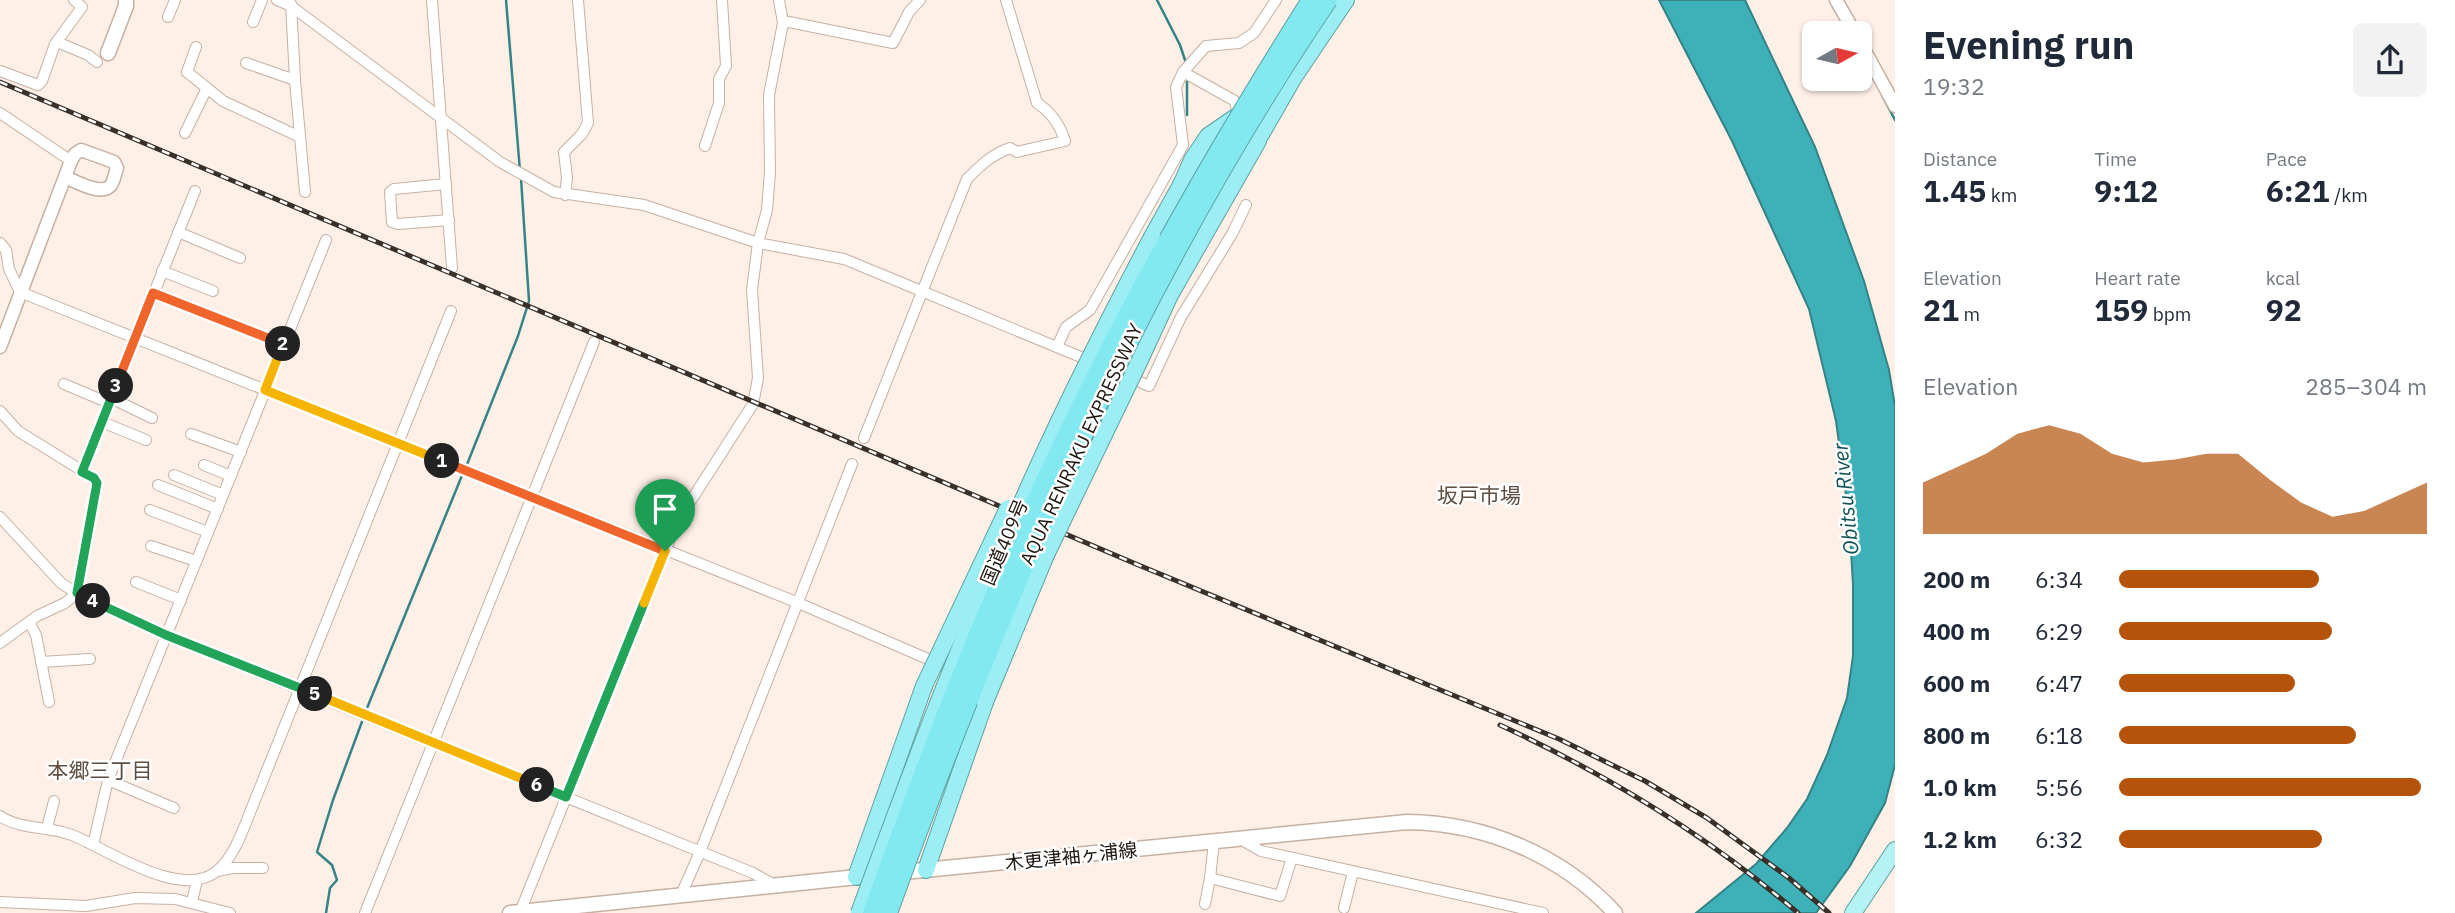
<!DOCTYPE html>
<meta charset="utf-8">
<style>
body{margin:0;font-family:"IBM Plex Sans","Noto Sans JP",sans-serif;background:#f2f2f3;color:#1f2937;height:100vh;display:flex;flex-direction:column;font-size:26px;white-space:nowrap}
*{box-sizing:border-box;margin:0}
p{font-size:23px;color:#747a83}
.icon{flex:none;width:38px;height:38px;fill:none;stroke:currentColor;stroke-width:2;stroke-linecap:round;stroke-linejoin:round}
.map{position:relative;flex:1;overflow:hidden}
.details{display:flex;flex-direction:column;background:#fff;width:560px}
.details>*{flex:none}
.needle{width:46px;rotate:82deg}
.controls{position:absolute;left:1802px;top:21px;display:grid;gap:14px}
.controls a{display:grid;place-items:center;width:70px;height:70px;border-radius:10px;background:#fff;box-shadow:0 2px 5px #0004;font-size:35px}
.pin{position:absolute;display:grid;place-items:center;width:60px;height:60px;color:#fff;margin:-72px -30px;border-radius:50% 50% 50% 0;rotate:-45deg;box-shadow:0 0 7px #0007}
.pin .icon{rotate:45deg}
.km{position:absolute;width:35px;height:35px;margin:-18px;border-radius:50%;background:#222;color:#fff;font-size:19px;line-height:35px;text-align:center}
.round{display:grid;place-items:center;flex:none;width:74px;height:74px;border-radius:10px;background:#f2f2f3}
.headline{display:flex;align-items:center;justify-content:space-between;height:119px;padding:0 28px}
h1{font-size:38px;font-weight:800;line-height:52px}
.stats{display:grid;grid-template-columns:repeat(3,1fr);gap:10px;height:119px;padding:7px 28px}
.stats div{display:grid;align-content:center}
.stats b{font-size:30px;font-weight:800}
.stats small{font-size:19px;font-weight:400}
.stats p{font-size:19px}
.chart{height:196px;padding:14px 28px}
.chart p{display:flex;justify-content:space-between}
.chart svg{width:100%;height:126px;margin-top:7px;fill:#b45309;opacity:.7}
ul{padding:0 28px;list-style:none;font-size:23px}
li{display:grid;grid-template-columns:112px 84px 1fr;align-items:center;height:52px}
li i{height:18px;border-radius:9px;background:#b45309}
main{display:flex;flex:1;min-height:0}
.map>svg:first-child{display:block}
.water{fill:#3eb1b8;stroke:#348386;stroke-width:2}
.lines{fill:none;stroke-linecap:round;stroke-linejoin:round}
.stream{stroke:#348386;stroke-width:2.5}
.minor-casing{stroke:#c6b0a2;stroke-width:12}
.tertiary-casing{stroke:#c6b0a2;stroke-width:15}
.secondary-casing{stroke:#c6b0a2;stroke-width:17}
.primary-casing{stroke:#5fa0a2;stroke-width:18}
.trunk-casing{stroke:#5fa0a2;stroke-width:18}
.minor{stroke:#fff;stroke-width:10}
.tertiary{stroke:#fff;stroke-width:12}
.secondary{stroke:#fff;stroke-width:14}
.primary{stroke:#b4f2f6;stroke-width:16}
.trunk{stroke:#9beef3;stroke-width:16}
.rail-casing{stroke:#383029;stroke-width:5}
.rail{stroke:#fff;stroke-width:2.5;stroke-dasharray:8;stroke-linecap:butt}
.trunk-bridge-casing{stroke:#5fa0a2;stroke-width:18;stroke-linecap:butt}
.motorway-bridge-casing{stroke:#5fa0a2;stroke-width:20;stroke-linecap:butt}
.trunk-bridge{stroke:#9beef3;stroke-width:16}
.motorway-bridge{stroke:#82e9f0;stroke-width:18}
.split-1-casing{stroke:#fff;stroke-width:14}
.split-2-casing{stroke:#fff;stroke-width:14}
.split-3-casing{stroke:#fff;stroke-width:14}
.split-4-casing{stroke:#fff;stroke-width:14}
.split-5-casing{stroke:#fff;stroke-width:14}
.split-6-casing{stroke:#fff;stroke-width:14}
.split-7-casing{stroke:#fff;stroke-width:14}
.split-8-casing{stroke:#fff;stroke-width:14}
.split-1{stroke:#f0652b;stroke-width:9}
.split-2{stroke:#f5b400;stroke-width:9}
.split-3{stroke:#f0652b;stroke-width:9}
.split-4{stroke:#22a559;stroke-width:9}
.split-5{stroke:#22a559;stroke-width:9}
.split-6{stroke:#f5b400;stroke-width:9}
.split-7{stroke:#22a559;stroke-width:9}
.split-8{stroke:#f5b400;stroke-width:9}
.labels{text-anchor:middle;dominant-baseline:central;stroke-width:5;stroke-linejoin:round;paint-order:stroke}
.street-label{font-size:19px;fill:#1e1711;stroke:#fff}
.neighbourhood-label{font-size:21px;fill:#5f4d40;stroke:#fff}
.water-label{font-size:21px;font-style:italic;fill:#0e5155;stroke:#fff}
</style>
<main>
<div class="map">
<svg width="1895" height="913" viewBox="0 0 1895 913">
<rect width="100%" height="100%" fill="#fef0e7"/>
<polygon class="water" points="1659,0 1745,0 1815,147 1864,281 1889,370 1895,406 1895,765 1885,803 1850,866 1816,913 1696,913 1756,864 1787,828 1807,799 1827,755 1847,698 1853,656 1853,585 1849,517 1836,421 1809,309 1732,141"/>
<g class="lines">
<g class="stream">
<polyline points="506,0 520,171"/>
<polyline points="1157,0 1180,45 1186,63"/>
<polyline points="1882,95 1895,120"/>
<polyline points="1187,115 1187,76"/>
<polyline points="466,467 518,336 529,301 521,178"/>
<polyline points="365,713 463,473"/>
<polyline points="326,913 330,888 337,880 332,865 317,852 333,800 363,719"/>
</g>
<defs>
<g id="minor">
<polyline points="277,0 291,6 500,162 554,192 644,205 758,243 844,259 1093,362"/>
<polyline points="432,0 452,268"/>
<polyline points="291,4 295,80 305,192"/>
<polyline points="168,17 175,0"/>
<polyline points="253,22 262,0"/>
<polyline points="783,23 789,22 893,43 909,12 920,0"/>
<polyline points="57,42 88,55 97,62"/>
<polyline points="196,47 187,72 223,101 300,137"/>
<polyline points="246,63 295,80"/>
<polyline points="0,71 38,85 42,81 55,44 82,7 74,0"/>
<polyline points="1183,72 1235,101 1238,115"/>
<polyline points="0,113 71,161"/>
<polyline points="185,133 207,88"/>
<polyline points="705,146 719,103 719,79 726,66 722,0"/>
<polyline points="446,184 394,189 390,192 392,222 398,224 449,220"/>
<polyline points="565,195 567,178 564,152 582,134 588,123 578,0"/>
<polyline points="178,232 240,258"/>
<polyline points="0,243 6,250 9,269 20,292 796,602 928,659"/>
<polyline points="162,271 213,291"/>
<polyline points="153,293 284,345"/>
<polyline points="1057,347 1066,327 1090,310 1183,145 1176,87 1183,72 1206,46 1239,43 1254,33 1276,0"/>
<polyline points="1129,377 1149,386 1181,317 1232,234 1246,205"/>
<polyline points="64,384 109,403"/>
<polyline points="111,398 152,418"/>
<polyline points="0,411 18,431 94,478 97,483 77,593 65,603 37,616 0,643"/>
<polyline points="102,422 146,440"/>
<polyline points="191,434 241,452"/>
<path d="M864 438 967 179C981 165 991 155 1010 148L1017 152 1065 141C1060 125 1051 112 1037 103L1006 0"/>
<polyline points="204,465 231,476"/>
<polyline points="82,472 195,191"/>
<polyline points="174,475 223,495"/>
<polyline points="158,485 218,509"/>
<polyline points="150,510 208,532"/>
<polyline points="0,517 61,583 81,596 166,635 753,873 776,886"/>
<polyline points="151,546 196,561"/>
<polyline points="136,582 181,600"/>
<polyline points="29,622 36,635 49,702"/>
<polyline points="41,662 90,659"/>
<polyline points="108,780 174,808"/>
<path d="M0 816C20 830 49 826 72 835 107 849 181 901 217 871 235 856 244 827 253 805L451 311"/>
<polyline points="47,828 54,801"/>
<polyline points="1240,839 1261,851 1543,913"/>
<polyline points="93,845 108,780 326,240"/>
<polyline points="217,871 232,868 263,868"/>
<polyline points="1210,878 1214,842"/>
<polyline points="680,897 700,852 852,464"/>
<polyline points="0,902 86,906 135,898 175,899 230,913"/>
<polyline points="192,902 197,880"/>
<polyline points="1205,904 1210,878 1280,896 1292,858"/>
<polyline points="1344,908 1353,872"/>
<polyline points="520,912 676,524 753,404 758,378 752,290 758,243 767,210 770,172 769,95 783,23 779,0"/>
<polyline points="365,913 594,342"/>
</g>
<g id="tertiary">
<polyline points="1836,0 1855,33"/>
<polyline points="1860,42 1895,106"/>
<path d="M0 347 71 161 75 154 81 150 114 162 117 168C115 173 114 181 111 185 102 197 75 181 65 177"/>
</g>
<g id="secondary">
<polyline points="108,53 126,6 126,0"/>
<path d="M894 873 1407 822C1485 823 1562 855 1615 913"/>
<polyline points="510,913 867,876"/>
</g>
<polyline id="primary" points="1853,913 1895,850"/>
<g id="trunk">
<polyline points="1181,185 1198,164 1241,150 1253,144 1260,136 1294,77 1346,0"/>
<polyline points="1152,237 1181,185 1192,160 1208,136 1243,112"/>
<polyline points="1140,360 1170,295 1258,141"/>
<polyline points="926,870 985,702"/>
<polyline points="856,877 924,686"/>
</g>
</defs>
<use href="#minor" class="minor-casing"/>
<use href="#tertiary" class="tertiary-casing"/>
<use href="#secondary" class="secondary-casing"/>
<use href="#primary" class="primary-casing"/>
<use href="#trunk" class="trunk-casing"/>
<use href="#minor" class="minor"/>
<use href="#tertiary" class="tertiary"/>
<use href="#secondary" class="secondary"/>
<use href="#primary" class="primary"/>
<use href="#trunk" class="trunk"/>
<defs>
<g id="rail">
<polyline points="0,82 1136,564 1559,739 1645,781 1707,818 1789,878 1829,913"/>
<path d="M1500 725C1608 775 1708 836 1798 913"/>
</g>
</defs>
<use href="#rail" class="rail-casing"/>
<use href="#rail" class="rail"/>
<defs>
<g id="trunk-bridge">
<polyline points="924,686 1008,508"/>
<polyline points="985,702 1046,555 1140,360"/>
<path d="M859 913C909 777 960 641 1019 509 1059 416 1105 326 1152 237"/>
</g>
<g id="motorway-bridge">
<path d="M872 913C929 754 990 595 1063 443 1136 289 1220 144 1311 0"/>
<path d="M888 913C1003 595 1137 282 1328 0"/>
</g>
</defs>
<use href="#trunk-bridge" class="trunk-bridge-casing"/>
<use href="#motorway-bridge" class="motorway-bridge-casing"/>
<use href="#trunk-bridge" class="trunk-bridge"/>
<use href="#motorway-bridge" class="motorway-bridge"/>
</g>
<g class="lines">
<defs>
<polyline id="split-1" points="442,461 665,551"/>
<polyline id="split-2" points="283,344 265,390 442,461"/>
<polyline id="split-3" points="116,386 153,293 283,344"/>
<polyline id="split-4" points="93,601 77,593 97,483 94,478 82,472 116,386"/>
<polyline id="split-5" points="93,601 166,635 315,694"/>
<polyline id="split-6" points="315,694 537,785"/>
<polyline id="split-7" points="537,785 566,797 644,603"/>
<polyline id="split-8" points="644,603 665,551"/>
</defs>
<use href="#split-1" class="split-1-casing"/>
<use href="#split-2" class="split-2-casing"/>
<use href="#split-3" class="split-3-casing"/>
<use href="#split-4" class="split-4-casing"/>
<use href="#split-5" class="split-5-casing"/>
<use href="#split-6" class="split-6-casing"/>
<use href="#split-7" class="split-7-casing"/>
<use href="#split-8" class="split-8-casing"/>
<use href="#split-1" class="split-1"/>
<use href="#split-2" class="split-2"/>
<use href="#split-3" class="split-3"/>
<use href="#split-4" class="split-4"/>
<use href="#split-5" class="split-5"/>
<use href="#split-6" class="split-6"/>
<use href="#split-7" class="split-7"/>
<use href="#split-8" class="split-8"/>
</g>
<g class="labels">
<g class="street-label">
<text transform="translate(1081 444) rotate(-65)">AQUA RENRAKU EXPRESSWAY</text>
<text transform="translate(1004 542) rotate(-67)">国道409号</text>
<text transform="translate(1071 856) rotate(-6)">木更津袖ヶ浦線</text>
</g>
<g class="neighbourhood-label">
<text x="1479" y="495">坂戸市場</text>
<text x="100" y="770">本郷三丁目</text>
</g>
<g class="water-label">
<text transform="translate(1845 499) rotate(-96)">Obitsu River</text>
</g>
</g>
</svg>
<div class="controls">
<a><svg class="needle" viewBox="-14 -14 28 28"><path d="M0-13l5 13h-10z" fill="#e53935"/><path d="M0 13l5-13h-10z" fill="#747a83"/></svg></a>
</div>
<div class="pin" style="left:665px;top:551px;background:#1e9e55"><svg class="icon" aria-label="arrive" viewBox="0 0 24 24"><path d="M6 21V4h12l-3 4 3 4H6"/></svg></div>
<b class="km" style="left:442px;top:461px">1</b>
<b class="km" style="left:283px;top:344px">2</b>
<b class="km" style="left:116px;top:386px">3</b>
<b class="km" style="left:93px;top:601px">4</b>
<b class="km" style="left:315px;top:694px">5</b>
<b class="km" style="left:537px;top:785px">6</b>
</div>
<section class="details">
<div class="headline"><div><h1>Evening run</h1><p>19:32</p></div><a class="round"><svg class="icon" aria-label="share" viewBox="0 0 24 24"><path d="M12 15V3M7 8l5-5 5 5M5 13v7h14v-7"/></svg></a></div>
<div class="stats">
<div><p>Distance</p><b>1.45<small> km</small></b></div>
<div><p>Time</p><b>9:12</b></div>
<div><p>Pace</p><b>6:21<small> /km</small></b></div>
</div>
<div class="stats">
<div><p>Elevation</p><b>21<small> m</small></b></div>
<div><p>Heart rate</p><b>159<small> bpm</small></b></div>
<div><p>kcal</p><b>92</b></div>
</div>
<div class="chart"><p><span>Elevation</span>285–304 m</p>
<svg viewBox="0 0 160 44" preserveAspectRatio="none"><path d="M0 44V26L10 21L20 16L30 9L40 6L50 9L60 16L70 19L80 18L90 16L100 16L110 25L120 33L130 38L140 36L150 31L160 26V44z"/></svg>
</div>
<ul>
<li><b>200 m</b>6:34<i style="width:65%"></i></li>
<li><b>400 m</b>6:29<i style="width:69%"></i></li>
<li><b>600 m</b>6:47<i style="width:57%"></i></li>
<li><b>800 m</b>6:18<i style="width:77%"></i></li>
<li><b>1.0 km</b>5:56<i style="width:98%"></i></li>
<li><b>1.2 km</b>6:32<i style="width:66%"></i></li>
</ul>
</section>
</main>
